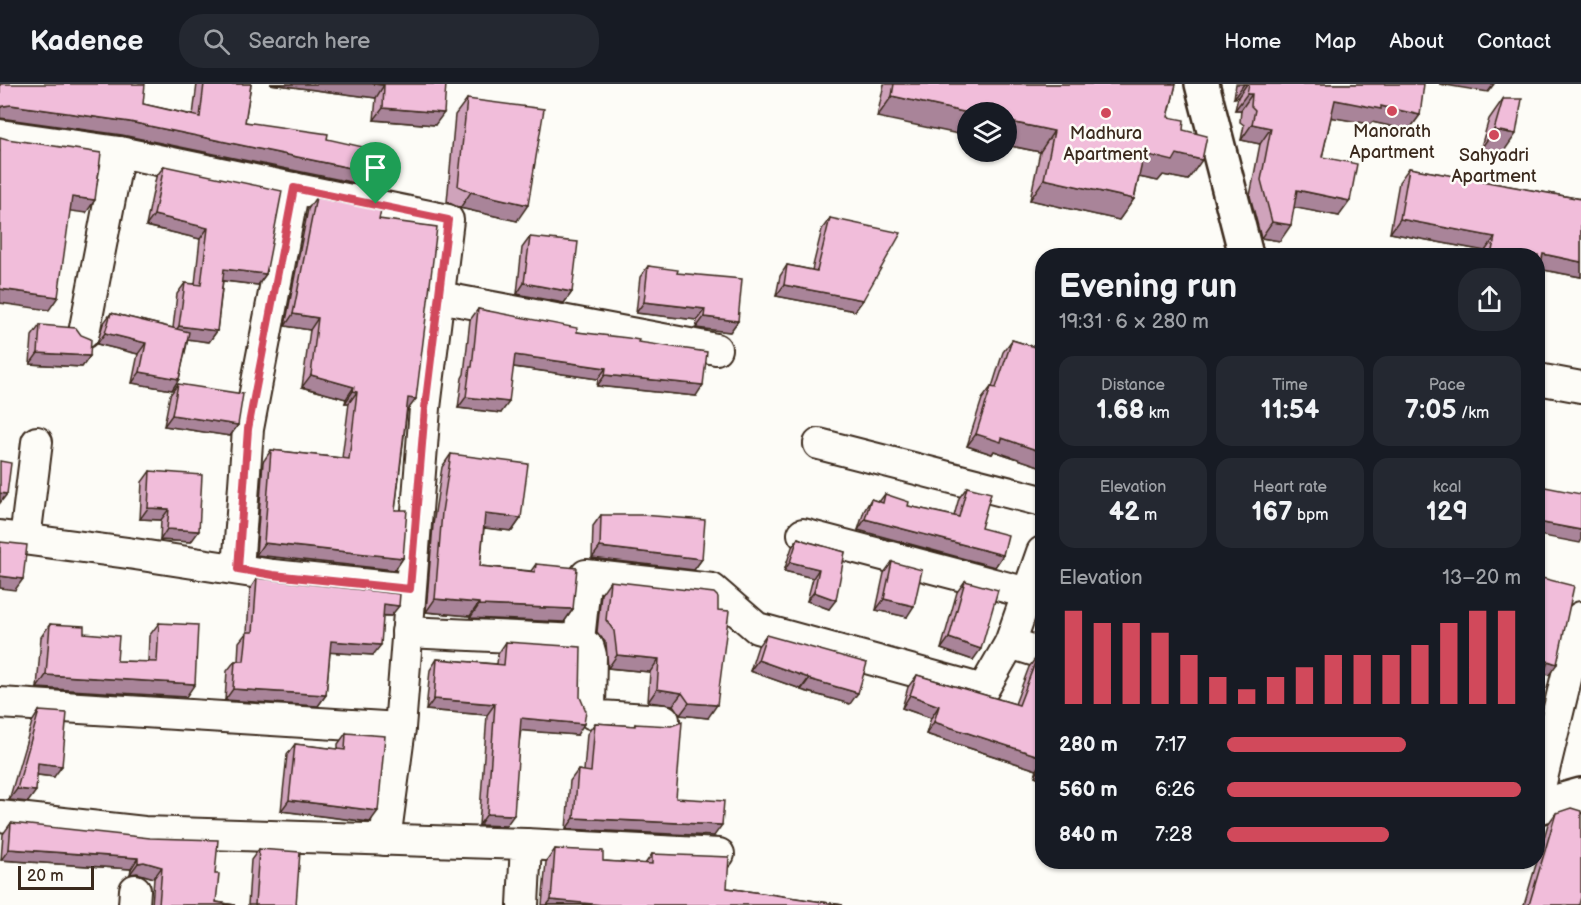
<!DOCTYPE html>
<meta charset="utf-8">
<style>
body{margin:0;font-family:"Balsamiq Sans",sans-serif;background:#242831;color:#f1f3f6;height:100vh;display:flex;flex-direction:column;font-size:22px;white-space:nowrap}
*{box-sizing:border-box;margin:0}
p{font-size:20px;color:#9ea1a6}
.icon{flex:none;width:33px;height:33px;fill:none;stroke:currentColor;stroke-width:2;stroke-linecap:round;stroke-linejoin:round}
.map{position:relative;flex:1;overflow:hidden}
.drawer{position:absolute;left:1035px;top:164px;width:510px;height:621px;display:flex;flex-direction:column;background:#171b24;border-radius:24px;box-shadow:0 2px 4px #0004}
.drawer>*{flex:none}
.controls{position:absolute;left:957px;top:18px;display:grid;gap:12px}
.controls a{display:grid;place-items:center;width:60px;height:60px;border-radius:50%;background:#171b24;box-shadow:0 2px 4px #0004;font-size:30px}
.scale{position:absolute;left:18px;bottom:15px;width:76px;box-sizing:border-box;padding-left:6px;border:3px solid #3b2a1e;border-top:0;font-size:16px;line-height:21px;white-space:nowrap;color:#3b2a1e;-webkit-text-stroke:4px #fdfcf7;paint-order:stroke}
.pin{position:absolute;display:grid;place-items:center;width:51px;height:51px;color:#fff;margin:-62px -26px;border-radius:50% 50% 50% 0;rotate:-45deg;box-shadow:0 0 6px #0007}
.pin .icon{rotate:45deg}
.round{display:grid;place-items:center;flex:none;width:63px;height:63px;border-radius:24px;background:#242831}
.overview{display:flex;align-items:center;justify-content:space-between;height:102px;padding:0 24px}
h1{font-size:33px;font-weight:800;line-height:45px}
.metrics{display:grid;grid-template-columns:repeat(3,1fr);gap:9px;height:102px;padding:6px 24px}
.metrics div{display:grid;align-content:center;border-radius:15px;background:#242831;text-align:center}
.metrics b{font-size:26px;font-weight:800}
.metrics small{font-size:16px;font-weight:400}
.metrics p{font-size:16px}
.chart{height:168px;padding:12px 24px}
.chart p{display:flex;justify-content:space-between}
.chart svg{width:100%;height:108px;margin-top:6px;stroke:#d1495b;stroke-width:6}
ul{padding:0 24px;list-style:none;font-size:20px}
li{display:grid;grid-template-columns:96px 72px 1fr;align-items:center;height:45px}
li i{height:15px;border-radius:8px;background:#d1495b}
header{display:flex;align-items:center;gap:36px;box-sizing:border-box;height:84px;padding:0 30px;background:#171b24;border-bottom:2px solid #363941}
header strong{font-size:28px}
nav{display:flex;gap:33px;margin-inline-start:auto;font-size:21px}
.search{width:420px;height:54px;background:#242831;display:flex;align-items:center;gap:15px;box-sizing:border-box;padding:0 21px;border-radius:24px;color:#9ea1a6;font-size:22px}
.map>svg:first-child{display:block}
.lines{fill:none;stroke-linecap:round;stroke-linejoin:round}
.street-casing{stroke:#3b2a1e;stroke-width:34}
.secondary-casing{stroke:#3b2a1e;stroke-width:38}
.street{stroke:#fdfcf7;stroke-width:30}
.secondary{stroke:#fdfcf7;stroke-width:33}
.wall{fill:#cfa3bb;stroke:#3b2a1e;stroke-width:1.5}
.shaded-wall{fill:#a98499;stroke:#3b2a1e;stroke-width:1.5}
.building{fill:#f1bdda;stroke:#3b2a1e;stroke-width:1.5}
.route-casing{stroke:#fff;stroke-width:12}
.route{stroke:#d1495b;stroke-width:8}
.poi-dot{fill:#d1495b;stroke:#fdfcf7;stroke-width:2}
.labels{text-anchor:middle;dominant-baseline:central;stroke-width:5;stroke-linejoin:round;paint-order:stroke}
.poi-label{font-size:18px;fill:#3b2a1e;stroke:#fdfcf7}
</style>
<header>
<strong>Kadence</strong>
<div class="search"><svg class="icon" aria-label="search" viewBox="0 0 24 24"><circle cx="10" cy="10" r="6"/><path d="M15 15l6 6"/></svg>Search here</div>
<nav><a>Home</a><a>Map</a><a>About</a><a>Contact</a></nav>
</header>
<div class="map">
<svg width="1581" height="821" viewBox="0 0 1581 821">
<rect width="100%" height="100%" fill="#fdfcf7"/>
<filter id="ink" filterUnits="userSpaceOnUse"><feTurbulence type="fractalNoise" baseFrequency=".0167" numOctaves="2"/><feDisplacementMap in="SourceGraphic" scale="12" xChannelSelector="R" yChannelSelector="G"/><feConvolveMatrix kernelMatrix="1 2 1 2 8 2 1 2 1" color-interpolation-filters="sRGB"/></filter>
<g filter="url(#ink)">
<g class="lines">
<defs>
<g id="street">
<polyline points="0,51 119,68 448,136 425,324 400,644 385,756"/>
<polyline points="439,213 716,265"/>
<polyline points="84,249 119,68"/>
<polyline points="1538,295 1581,303"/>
<polyline points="819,360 1042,417"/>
<polyline points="803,450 1028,509"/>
<polyline points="0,452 128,469 273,491 410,505"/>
<polyline points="25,455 37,358"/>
<polyline points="1042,468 1010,559 1042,569"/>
<polyline points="238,485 248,345 294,104"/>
<polyline points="407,548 579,556 586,491 712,505 757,544 983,606 1010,559"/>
<polyline points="579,556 589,564 591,571 590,624 593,630 600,632 664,636"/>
<polyline points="0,619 400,644"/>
<polyline points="1538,711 1581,533"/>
<polyline points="0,732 144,748 526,760 523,821"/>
<polyline points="526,760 719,770"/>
<polyline points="134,821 135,806"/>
</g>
<g id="secondary">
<polyline points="1202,0 1246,171"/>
<polyline points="1538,723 1581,711"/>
</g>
</defs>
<use href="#street" class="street-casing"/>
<use href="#secondary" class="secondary-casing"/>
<use href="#street" class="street"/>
<use href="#secondary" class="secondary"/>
</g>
<g class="wall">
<polygon points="0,0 143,20 193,31 197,0 251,0 245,38 327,55 380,104 122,51 0,34"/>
<polygon points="270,0 446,0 435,41 374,36 376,14"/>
<polygon points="884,0 1176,0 1168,33 1183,46 1188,96 1163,91 1158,97 1139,93 1134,115 1119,136 1030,116 1040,68 1006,61 1006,28 877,33"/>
<polygon points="1236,0 1423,0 1420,31 1409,46 1372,38 1370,40 1331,33 1322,73 1339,132 1294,123 1280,157 1261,154 1250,112 1260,60 1241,56 1244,41 1240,38 1241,26 1235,26 1238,13 1234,14"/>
<polygon points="467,15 517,137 460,124 447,118 455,31"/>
<polygon points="1503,15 1502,70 1480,66 1489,35"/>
<polygon points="164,82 266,190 258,201 223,197 217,247 209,258 188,255 179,295 172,306 132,299 138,270 97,260 103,240 111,229 173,244 177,210 185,199 195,200 200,155 146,142 156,93"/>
<polygon points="1409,84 1581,115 1581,193 1540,185 1538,171 1484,171 1485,167 1390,149 1399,98"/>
<polygon points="316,113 379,135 407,327 395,426 403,474 395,486 256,471 263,378 271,366 342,374 349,319 345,319 346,315 302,303 310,246 285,242 308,125"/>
<polygon points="830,134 863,216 855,227 776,212 780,192 787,181 812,186 822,145"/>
<polygon points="530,153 572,208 564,219 517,210 522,164"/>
<polygon points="648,182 677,189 738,237 730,248 696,244 697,236 636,229 640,193"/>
<polygon points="478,225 577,248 638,258 696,312 597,302 598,295 513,283 501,329 458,324 462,294 464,290 470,236"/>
<polygon points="40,241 90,272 82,283 30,280 32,252"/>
<polygon points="1012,256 1042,265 1042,383 994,367 992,370 967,362 982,315 991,303 992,303 1003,268"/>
<polygon points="178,300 238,341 230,352 164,342 170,311"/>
<polygon points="451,370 521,434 512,447 484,444 480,482 531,487 536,480 573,525 564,538 470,534 470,532 426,528 433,441 442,383"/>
<polygon points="150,387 191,458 160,456 161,436 140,435 142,398"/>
<polygon points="967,403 981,444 1003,471 995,483 858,446 864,427 871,415 879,418 885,410 908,422 954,432 959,414"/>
<polygon points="601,431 702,475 694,486 592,474 593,442"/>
<polygon points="798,454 805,457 845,468 829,525 807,517 813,494 784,487 792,463"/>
<polygon points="892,478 907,533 876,526 884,489"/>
<polygon points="257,494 391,532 383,532 373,571 330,568 326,611 318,622 225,616 227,587 235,577 238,577 239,558 247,548 250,505"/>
<polygon points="610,497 708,634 680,631 673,621 648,618 650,588 608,584 606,559 597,548 601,510"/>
<polygon points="965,497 973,576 941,565 957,508"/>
<polygon points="1042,533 1042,552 1037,549"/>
<polygon points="159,539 186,613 37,604 41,553 50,540 84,549 117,577 148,578 149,552"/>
<polygon points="766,551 850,620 801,606 801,605 750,587 758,562"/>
<polygon points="506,558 577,651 521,646 506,742 479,741 487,631 426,626 430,586 437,575 497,580 498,570"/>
<polygon points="1038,571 1042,572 1042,695 1035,692 1037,686 926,650 931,634 902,624 908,603 917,591 1015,620 1029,583"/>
<polygon points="39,627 54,693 37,691 28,718 9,716 32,638"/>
<polygon points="595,639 634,642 635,640 676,714 714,752 566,745 570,697 578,686 584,687 587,650"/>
<polygon points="346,649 370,738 281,727 287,671 295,660 338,665 338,660"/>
<polygon points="1556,729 1579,821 1524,821 1548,740"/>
<polygon points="11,739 215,790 216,818 235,821 152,821 154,794 137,789 130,790 131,785 1,776 3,750"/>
<polygon points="259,765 296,821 248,821 251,776"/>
<polygon points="555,765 603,777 645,780 652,770 727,804 843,821 542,821 546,778"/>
</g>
<g class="shaded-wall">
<polygon points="270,0 373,0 384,1 376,14"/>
<polygon points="1244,0 1247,0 1238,13 1234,14"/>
<polygon points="1439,0 1494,0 1488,8"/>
<polygon points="1247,10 1252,10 1241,26 1235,26"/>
<polygon points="892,12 968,29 968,52 877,33"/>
<polygon points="1335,16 1381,22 1420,31 1409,46 1372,38 1370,40 1323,32"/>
<polygon points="11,21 130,38 389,92 380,104 122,51 0,34 0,24 3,22"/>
<polygon points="383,24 444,29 435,41 374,36"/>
<polygon points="1006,37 1054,47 1040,68 1006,61"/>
<polygon points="1252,40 1271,44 1260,60 1241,56"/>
<polygon points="1494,46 1516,50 1502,70 1480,66"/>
<polygon points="1144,70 1177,70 1202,76 1188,96 1163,91 1158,97 1129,91"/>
<polygon points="1044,95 1134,115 1119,136 1030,116"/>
<polygon points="1297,106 1350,117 1339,132 1286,122"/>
<polygon points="471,108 528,121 517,137 460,124"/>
<polygon points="72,113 95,116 86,129 63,126"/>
<polygon points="154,131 208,144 200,155 146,142"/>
<polygon points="1400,135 1495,153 1485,167 1390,149"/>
<polygon points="1272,138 1291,141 1280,157 1261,154"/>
<polygon points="1543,170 1581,178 1581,193 1538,185"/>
<polygon points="224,185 266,190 258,201 216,196"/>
<polygon points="524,199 572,208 564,219 517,210"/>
<polygon points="784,201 863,216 855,227 776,212"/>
<polygon points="0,205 58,213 49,226 0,219"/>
<polygon points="644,218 705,225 697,236 636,229"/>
<polygon points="293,230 318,234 310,246 285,242"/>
<polygon points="704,233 738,237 730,248 696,244"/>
<polygon points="179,242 217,247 209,258 171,253"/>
<polygon points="105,249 146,259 138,270 97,260"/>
<polygon points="38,269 90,272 82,283 30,280"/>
<polygon points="515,271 606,284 598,295 507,282"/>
<polygon points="140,288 179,295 172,306 132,299"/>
<polygon points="311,291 354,303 346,315 302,303"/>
<polygon points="605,291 703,301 696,312 597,302"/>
<polygon points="353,307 357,308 349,319 345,319"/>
<polygon points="466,313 509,318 501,329 458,324"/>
<polygon points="408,314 416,315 407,327 400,326"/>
<polygon points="172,331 238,341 230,352 164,342"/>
<polygon points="976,350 1002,354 1042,368 1042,383 994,367 992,370 967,362"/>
<polygon points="0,409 7,410 0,419"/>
<polygon points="148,424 169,425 161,436 140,435"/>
<polygon points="485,430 521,434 512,447 476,443"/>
<polygon points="865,435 1003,471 995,483 858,446"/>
<polygon points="1538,438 1581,446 1581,457 1580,459 1538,451"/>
<polygon points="167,445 199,447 191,458 160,456"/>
<polygon points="264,459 403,474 395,486 256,471"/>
<polygon points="600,463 702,475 694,486 592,474"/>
<polygon points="790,478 819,485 813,494 784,487"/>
<polygon points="0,492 23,495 15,506 0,504"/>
<polygon points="814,508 836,516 829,525 807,517"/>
<polygon points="435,515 479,519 470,532 426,528"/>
<polygon points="884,515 914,522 907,533 876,526"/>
<polygon points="384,520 399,522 391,532 376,531"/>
<polygon points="479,521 573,525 564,538 470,534"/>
<polygon points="949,554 981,565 973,576 941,565"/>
<polygon points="331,557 381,561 373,571 324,568"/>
<polygon points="617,571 659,575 650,588 608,584"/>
<polygon points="758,576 809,594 801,605 750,587"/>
<polygon points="1548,577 1557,580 1549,591 1540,588"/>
<polygon points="46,591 195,600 186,613 37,604"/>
<polygon points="809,595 858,609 850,620 801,606"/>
<polygon points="233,605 326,611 318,622 225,616"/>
<polygon points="657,605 682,609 673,621 648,618"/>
<polygon points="910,611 939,622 931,634 902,624"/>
<polygon points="434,615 495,620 487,631 426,626"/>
<polygon points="689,619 717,621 708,634 680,631"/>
<polygon points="521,634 584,640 577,651 514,646"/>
<polygon points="934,638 1042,673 1042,678 1037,686 926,650"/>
<polygon points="38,679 62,682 54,693 30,690"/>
<polygon points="1042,682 1042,695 1035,692"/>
<polygon points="17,705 36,707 28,718 9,716"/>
<polygon points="289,716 378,727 370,738 281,727"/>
<polygon points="487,730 514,731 506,742 479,741"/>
<polygon points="574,734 722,741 714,752 566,745"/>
<polygon points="9,765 138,774 131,785 1,776"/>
<polygon points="144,778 162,783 154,794 137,789 130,790 138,779"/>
<polygon points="551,816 603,820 547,821"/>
</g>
<g class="building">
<polygon points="0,0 145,0 143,20 200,33 204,0 251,0 245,38 328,50 327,55 394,70 389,92 130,38 11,21 3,22 0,24"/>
<polygon points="373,0 446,0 444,29 383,24 384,1"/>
<polygon points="894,0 1176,0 1168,33 1184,36 1183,46 1207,52 1202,76 1177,70 1173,77 1144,70 1134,115 1044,95 1054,47 1006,37 1006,28 968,29 892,12"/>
<polygon points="1249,0 1424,0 1420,31 1381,22 1381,25 1335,16 1322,73 1357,80 1350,117 1297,106 1291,141 1272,138 1261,96 1271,44 1252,40 1255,26 1251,22 1252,10 1247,10"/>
<polygon points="467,15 544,25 528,121 471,108 458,102"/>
<polygon points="1503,15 1522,15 1516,50 1494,46"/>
<polygon points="0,53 7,55 101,69 95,116 72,113 58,213 0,205"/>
<polygon points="164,82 282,107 266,190 224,185 217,247 179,242 185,199 201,201 208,144 154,131"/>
<polygon points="1409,84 1581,115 1581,178 1543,170 1538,194 1538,171 1491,171 1495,153 1400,135"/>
<polygon points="316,113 381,126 379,135 437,143 416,315 408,314 395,426 407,426 403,474 264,459 271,366 349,375 357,308 353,307 354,303 311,291 318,234 293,230"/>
<polygon points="830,134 901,149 863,216 784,201 787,181 817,187"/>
<polygon points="530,153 578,158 572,208 524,199"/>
<polygon points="1301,167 1324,171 1300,171"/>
<polygon points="648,182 678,186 677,189 742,195 738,237 704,233 705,225 644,218"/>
<polygon points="478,225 577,244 577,248 628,254 639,256 638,258 707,268 703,301 605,291 606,284 515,271 509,318 466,313 470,283 472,283"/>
<polygon points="111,229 189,248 179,295 140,288 146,259 105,249"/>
<polygon points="40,241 76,244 81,251 91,255 90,272 38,269"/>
<polygon points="1012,256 1042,265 1042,368 1002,354 1001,358 976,350 991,303 996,304"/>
<polygon points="178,300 243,310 238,341 172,331"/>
<polygon points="451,370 528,380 521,434 485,430 480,482 535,488 536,480 577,484 573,525 479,521 479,519 435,515 442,428"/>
<polygon points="0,377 11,379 7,410 0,409"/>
<polygon points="150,387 202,391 199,447 167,445 169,425 148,424"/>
<polygon points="1540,402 1581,410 1581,446 1538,438 1538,414"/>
<polygon points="967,403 991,409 981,444 1008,451 1003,471 865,435 871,415 883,419 885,410 909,418 908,422 959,433"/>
<polygon points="601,431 642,431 705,436 702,475 600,463"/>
<polygon points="798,454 805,457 845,468 836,516 814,508 819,485 790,478"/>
<polygon points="0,458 27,461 23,495 0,492"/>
<polygon points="892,478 922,486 914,522 884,515"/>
<polygon points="1538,493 1574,502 1557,580 1548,577 1538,610"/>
<polygon points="257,494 400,510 399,522 384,520 381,561 331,557 326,611 233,605 235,577 244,577 247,548 253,548"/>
<polygon points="610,497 714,509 718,513 718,526 729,527 717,621 689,619 682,609 657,605 659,575 617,571 614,547 606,536"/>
<polygon points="965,497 998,506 981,565 949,554"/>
<polygon points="159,539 198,541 195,600 46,591 50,540 84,542 84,549 119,552 117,577 157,578"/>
<polygon points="766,551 867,579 858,609 809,595 809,594 758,576"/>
<polygon points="506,558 581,563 580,613 586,627 584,640 521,634 514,731 487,730 495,620 434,615 437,575 504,581"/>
<polygon points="1038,571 1042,572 1042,673 934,638 939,622 910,611 917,591 1019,621"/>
<polygon points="39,627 67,629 62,682 38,679 36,707 17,705"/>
<polygon points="682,638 676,714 724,717 722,741 574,734 578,686 591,688 595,639 635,642 635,640 671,642"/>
<polygon points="346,649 385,652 378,727 289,716 295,660 345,666"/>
<polygon points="1571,724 1581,727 1581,813 1579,821 1529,821 1556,729"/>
<polygon points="11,739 150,754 218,756 215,790 219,790 216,818 235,821 159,821 162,783 144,778 138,779 138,774 9,765"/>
<polygon points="259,765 300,768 296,821 255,821"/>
<polygon points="555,765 603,767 603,777 652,780 652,770 729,773 727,804 843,821 603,821 551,816"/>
</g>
</g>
<g class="lines" filter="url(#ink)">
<defs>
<polygon id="route" points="294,104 448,136 425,324 410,505 273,491 238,485 248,345"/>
</defs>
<use href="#route" class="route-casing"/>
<use href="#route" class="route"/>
</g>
<g class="poi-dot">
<circle cx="1392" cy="27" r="6"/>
<circle cx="1106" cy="29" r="6"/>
<circle cx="1494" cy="51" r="6"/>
</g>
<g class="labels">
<g class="poi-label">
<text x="1392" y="47">Manorath<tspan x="1392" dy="21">Apartment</tspan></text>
<text x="1106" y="49">Madhura<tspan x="1106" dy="21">Apartment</tspan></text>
<text x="1494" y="71">Sahyadri<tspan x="1494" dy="21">Apartment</tspan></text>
</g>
</g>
</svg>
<div class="controls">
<a><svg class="icon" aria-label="layers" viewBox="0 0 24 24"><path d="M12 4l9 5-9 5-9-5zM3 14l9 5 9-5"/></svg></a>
</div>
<div class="scale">20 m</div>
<div class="pin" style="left:376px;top:120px;background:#1e9e55"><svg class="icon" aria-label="arrive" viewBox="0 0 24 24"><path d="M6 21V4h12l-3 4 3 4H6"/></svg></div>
<section class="drawer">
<div class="overview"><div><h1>Evening run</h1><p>19:31 · 6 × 280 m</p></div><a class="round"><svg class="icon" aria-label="share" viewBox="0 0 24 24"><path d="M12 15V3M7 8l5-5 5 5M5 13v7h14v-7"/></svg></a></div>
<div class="metrics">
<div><p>Distance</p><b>1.68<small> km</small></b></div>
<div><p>Time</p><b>11:54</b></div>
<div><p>Pace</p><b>7:05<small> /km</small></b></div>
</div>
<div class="metrics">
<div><p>Elevation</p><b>42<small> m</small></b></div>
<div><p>Heart rate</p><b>167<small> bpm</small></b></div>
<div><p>kcal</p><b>129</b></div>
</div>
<div class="chart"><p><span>Elevation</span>13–20 m</p>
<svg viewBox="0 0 160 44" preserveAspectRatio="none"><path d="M5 44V6M15 44V11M25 44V11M35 44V15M45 44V24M55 44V33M65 44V38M75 44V33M85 44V29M95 44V24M105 44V24M115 44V24M125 44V20M135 44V11M145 44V6M155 44V6"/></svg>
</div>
<ul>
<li><b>280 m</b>7:17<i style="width:61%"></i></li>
<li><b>560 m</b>6:26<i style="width:100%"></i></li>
<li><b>840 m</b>7:28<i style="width:55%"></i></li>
</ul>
</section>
</div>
